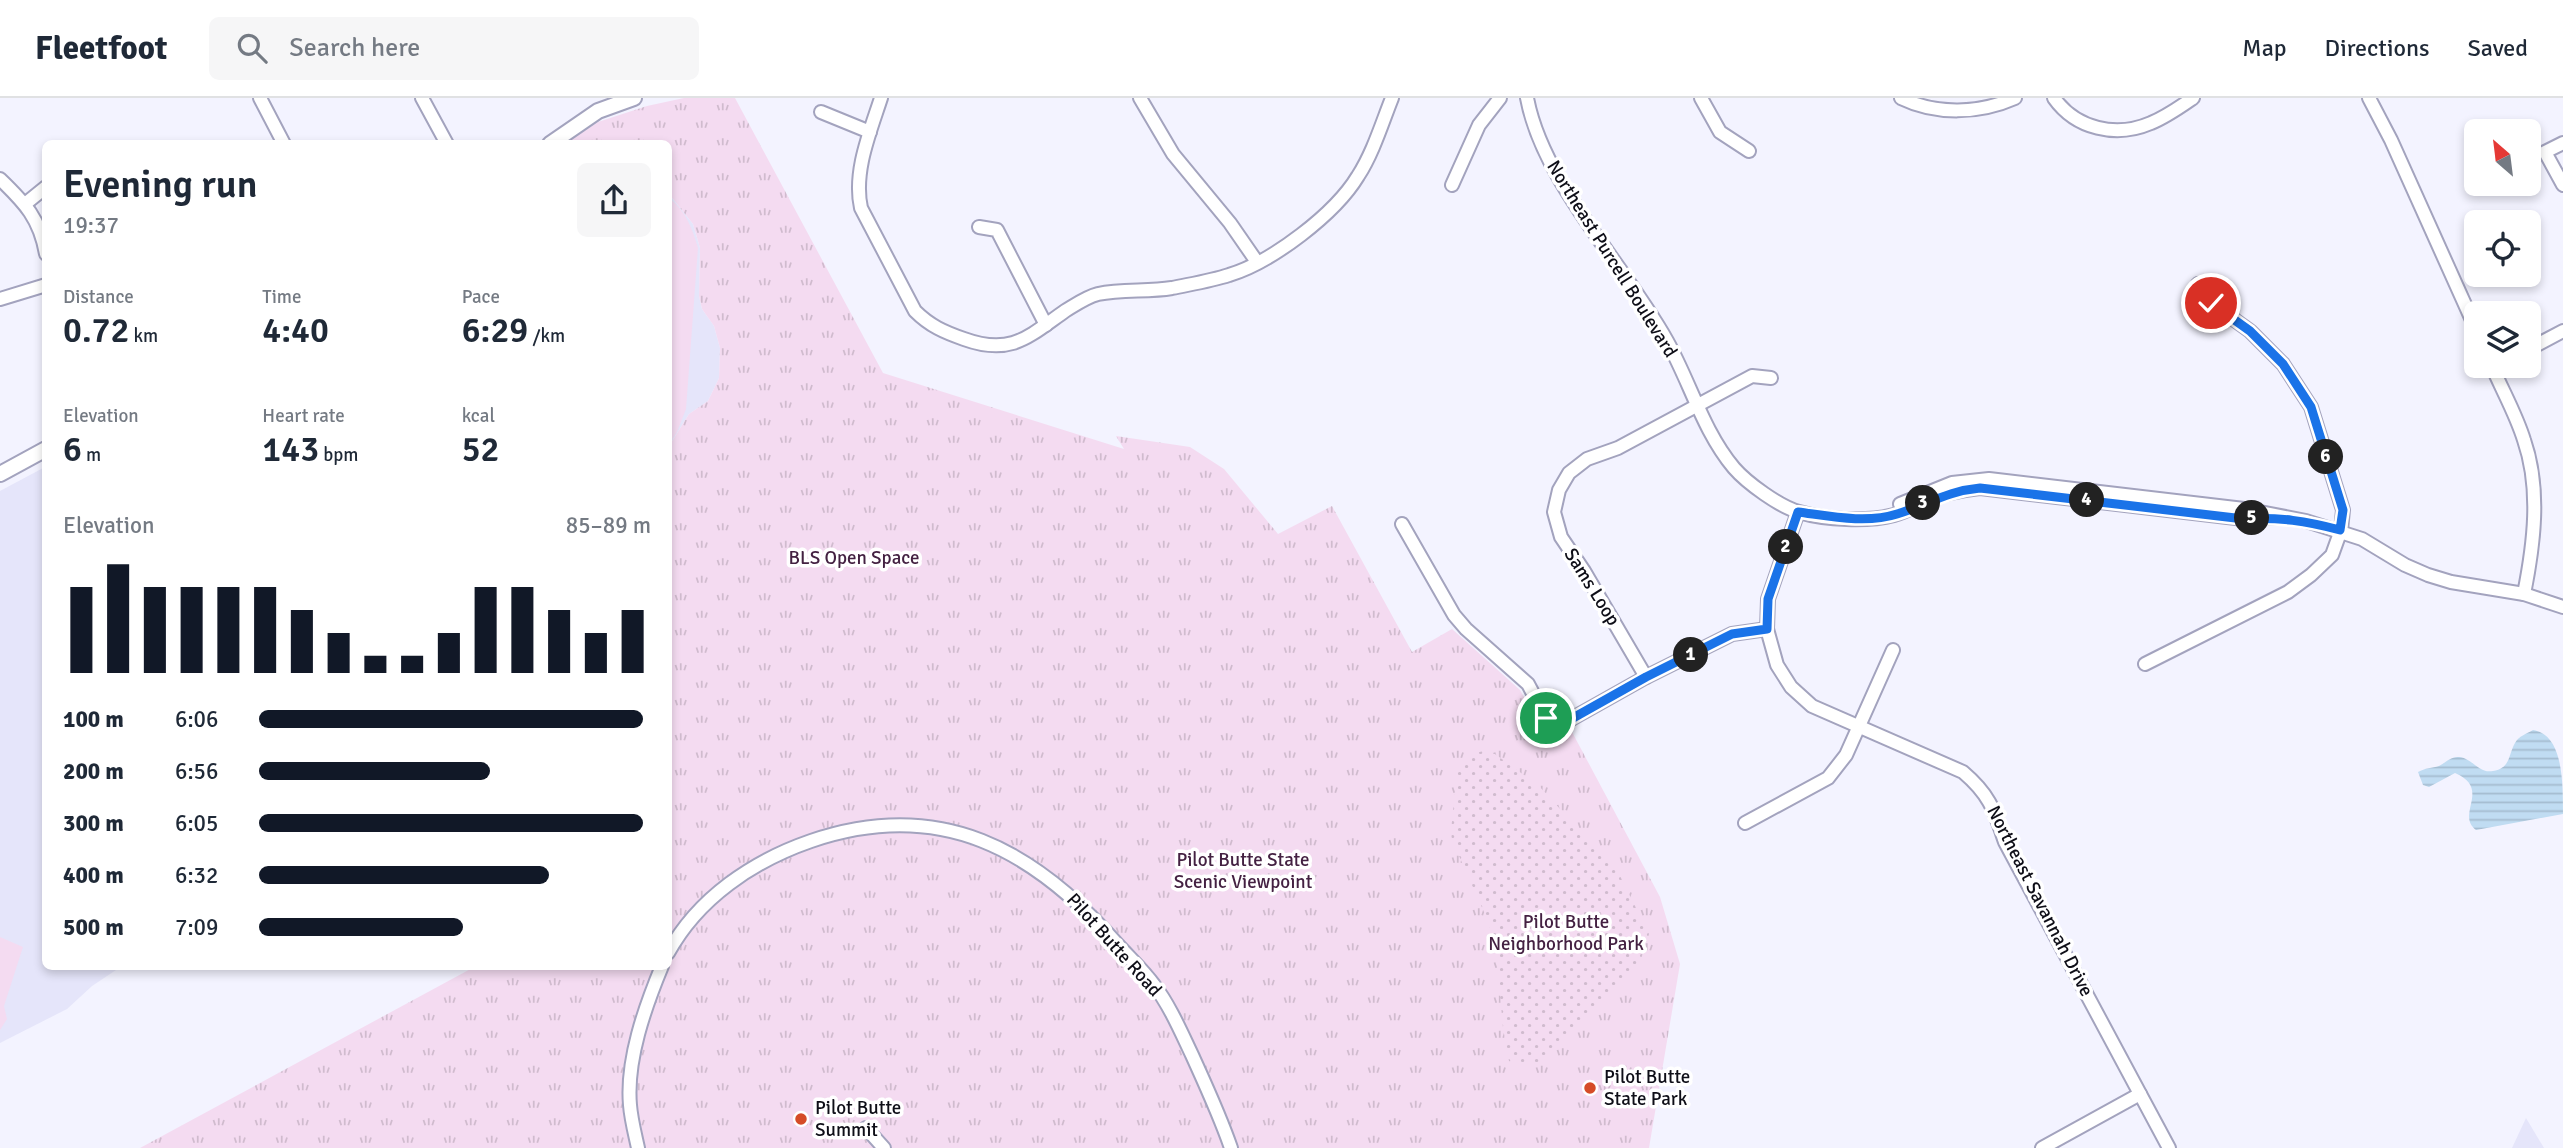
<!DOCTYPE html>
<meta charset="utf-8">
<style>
body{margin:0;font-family:Signika,sans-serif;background:#f6f6f7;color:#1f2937;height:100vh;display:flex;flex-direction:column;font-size:26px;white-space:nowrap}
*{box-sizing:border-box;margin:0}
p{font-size:23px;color:#747a83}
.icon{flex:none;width:38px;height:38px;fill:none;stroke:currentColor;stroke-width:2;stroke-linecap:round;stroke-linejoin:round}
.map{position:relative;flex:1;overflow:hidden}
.drawer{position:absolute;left:42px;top:42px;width:630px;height:830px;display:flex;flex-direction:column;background:#fff;border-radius:10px;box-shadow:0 4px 10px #0003}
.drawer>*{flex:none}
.needle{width:46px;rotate:332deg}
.buttons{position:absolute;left:2464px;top:21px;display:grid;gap:14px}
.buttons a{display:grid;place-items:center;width:77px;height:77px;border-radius:10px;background:#fff;box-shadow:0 4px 10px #0003;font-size:35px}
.pin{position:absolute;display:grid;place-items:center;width:60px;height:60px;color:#fff;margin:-30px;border:4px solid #fff;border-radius:50%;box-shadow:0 2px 7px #0007}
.km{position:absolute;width:35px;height:35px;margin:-18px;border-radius:50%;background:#222;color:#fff;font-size:19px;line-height:35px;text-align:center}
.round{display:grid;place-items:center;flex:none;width:74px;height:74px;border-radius:10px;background:#f6f6f7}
.summary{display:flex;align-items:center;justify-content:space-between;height:119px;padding:0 21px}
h1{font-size:38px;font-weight:600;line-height:52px}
.metrics{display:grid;grid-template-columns:repeat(3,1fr);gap:10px;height:119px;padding:7px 21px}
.metrics div{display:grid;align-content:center}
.metrics b{font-size:35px;font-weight:600}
.metrics small{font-size:19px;font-weight:400}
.metrics p{font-size:19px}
.chart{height:196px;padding:14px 21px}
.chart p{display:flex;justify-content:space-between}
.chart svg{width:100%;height:126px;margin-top:7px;stroke:#111827;stroke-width:6}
ul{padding:0 21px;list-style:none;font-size:23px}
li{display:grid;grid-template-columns:112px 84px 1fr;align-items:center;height:52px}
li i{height:18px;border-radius:9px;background:#111827}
header{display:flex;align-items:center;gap:42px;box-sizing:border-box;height:98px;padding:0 35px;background:#fff;border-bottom:2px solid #e0e1e3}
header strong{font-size:33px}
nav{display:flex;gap:38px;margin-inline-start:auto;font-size:24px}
.search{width:490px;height:63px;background:#f6f6f7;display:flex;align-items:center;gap:18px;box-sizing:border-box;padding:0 24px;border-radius:10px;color:#747a83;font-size:26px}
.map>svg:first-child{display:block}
.built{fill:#e5e5fa}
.grass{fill:url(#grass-tufts)}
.park{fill:url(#park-dots)}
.pitch{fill:#f4dbf1}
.water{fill:url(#water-rules)}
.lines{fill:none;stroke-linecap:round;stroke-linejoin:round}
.minor-casing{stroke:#a3a3be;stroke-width:16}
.major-casing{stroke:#a3a3be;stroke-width:18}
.minor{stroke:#fff;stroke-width:12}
.major{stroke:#fff;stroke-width:14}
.route-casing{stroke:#fff;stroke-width:14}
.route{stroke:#1a73e8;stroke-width:9}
.poi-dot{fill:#d54c27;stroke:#fff;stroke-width:2.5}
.labels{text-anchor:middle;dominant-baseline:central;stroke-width:7;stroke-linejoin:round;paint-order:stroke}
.street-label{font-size:19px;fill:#0e0e17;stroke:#fff}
.park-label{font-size:19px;fill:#442142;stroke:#fff}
.poi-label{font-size:19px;fill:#0e0e17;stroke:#fff;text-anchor:start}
</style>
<header>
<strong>Fleetfoot</strong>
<div class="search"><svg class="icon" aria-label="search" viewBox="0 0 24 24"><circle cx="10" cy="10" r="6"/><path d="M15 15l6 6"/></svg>Search here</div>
<nav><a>Map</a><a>Directions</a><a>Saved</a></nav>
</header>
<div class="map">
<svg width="2563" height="1050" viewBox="0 0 2563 1050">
<defs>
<pattern id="grass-tufts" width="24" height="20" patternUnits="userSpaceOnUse" patternTransform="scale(1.75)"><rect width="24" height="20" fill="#f4dbf1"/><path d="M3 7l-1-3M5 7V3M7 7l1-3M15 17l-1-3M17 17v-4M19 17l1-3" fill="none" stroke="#d0bbce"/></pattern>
<pattern id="park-dots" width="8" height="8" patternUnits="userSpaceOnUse" patternTransform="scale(1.75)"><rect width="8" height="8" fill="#f4dbf1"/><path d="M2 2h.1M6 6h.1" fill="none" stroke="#d0bbce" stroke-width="1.8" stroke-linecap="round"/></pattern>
<pattern id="water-rules" width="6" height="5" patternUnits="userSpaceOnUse" patternTransform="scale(1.75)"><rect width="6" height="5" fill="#c0dcf2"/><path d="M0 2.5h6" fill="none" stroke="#a4bccf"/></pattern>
</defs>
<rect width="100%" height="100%" fill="#f3f3ff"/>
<g class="built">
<polygon points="669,96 693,126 700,150 699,198 702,211 714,228 720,250 719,280 708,303 689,316 669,348"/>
<polygon points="45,369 46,868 122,868 92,888 67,911 0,945 0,393"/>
<polygon points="2526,1020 2544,1050 2512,1050"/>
</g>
<polygon class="grass" points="684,0 735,0 883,275 1124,351 1116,338 1190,349 1224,371 1278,436 1332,408 1412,554 1452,531 1520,592 1545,637 1558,640 1572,634 1660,799 1680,866 1649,1050 140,1050 476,868 668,868 669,348 689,316 708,303 719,280 720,250 714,228 702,211 699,198 700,150 693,126 669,96 668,46 566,45 598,24 647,8"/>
<polygon class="park" points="1488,651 1539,688 1618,774 1649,836 1640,864 1587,923 1540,965 1515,966 1509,963 1503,930 1497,861 1488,823 1452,742 1451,734 1457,673 1469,658"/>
<g class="pitch">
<path d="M669 100C686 113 692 130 698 150L686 311 677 334 669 346Z"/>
<polygon points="0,839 23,849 4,908 7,921 0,932"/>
</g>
<path class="water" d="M2533 632C2563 637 2563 683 2563 716L2476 732C2455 716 2492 691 2455 675L2429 689 2423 687 2418 674C2425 670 2432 670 2439 668 2445 665 2451 658 2459 659 2472 660 2479 676 2493 673 2511 670 2508 657 2515 645 2519 638 2526 636 2533 632Z"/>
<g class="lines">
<defs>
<g id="minor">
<polyline points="260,0 284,46"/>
<polyline points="422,0 447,46"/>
<path d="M881 0C870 34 853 74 861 110L915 213C930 228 944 234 964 241 1011 258 1028 239 1065 213 1075 207 1086 199 1098 196 1122 191 1148 194 1172 190 1191 186 1211 183 1229 177 1272 164 1335 116 1358 78 1373 55 1382 25 1392 0"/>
<polyline points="1140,0 1173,56 1230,125 1257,164"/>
<path d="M1527 0C1543 85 1625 167 1667 243 1690 284 1703 333 1734 370 1747 385 1780 409 1799 414 1826 422 1868 424 1894 417 1906 414 1918 407 1929 402 1945 395 1962 392 1980 390L2244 421 2280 419"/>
<polyline points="1701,0 1720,34 1749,53"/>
<path d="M1901 0C1936 17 1979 16 2015 0"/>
<path d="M2054 0C2076 31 2116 40 2151 25 2166 19 2180 9 2193 0"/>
<polyline points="2369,0 2391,42 2476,231"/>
<polyline points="821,14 870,34"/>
<polyline points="2563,45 2545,54 2563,87"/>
<path d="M0 81C25 105 40 121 46 156"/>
<polyline points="1452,87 1479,27 1500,0"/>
<polyline points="25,106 46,89"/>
<polyline points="979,129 997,132 1046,227"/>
<polyline points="0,201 46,187"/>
<polyline points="2529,251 2563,233"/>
<path d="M2492 268C2502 292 2516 316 2524 342 2541 391 2534 446 2524 496"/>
<polyline points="1900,406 1952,385 1989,381 2244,411 2306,423 2362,441 2405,467 2428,477 2451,484 2524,496 2563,509"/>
<path d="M1798 414 1768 501 1767 531 1777 567 1791 589 1812 608 1963 674C1990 697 1994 712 2005 744L2169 1050"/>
<polyline points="1402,426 1454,517 1466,531 1528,586 1546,620 1557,629 1646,579 1732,536 1767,531"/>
<polyline points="2145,566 2288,494 2311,477 2332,457 2341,432 2343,412 2311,309 2283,266 2250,233 2211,205 2198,186"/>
<polyline points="1646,579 1584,473 1561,439 1554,414 1559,392 1569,375 1587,361 1618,350 1752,278 1771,280"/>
<polyline points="1745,725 1828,680 1846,657 1893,552"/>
<path d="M668 855C698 800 753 763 811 743 940 699 1034 751 1119 848 1131 861 1144 873 1154 887 1170 908 1181 934 1192 957 1206 988 1220 1018 1231 1050"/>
<polyline points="866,1030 884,1050"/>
<path d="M638 1050C635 1036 631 1021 630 1007 626 962 645 909 662 868"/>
<polyline points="2042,1050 2140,996"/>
</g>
<g id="major">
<polyline points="550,46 598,13 634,0"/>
<polyline points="0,376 46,351"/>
</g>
</defs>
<use href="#minor" class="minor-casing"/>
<use href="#major" class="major-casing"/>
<use href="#minor" class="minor"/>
<use href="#major" class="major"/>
</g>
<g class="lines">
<defs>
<path id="route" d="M1546 620 1557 629 1646 579 1732 536 1767 531 1768 501 1798 414C1829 418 1866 426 1897 416 1927 407 1947 393 1980 390L2244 421C2280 419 2306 423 2340 432L2343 412 2311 309 2283 266 2250 233 2211 205"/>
</defs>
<use href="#route" class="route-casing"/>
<use href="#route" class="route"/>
</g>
<g class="poi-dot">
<circle cx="1590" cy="990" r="7"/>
<circle cx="801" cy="1021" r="7"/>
</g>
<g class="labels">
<g class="street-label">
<text transform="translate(1612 161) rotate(58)">Northeast Purcell Boulevard</text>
<text transform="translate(1592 489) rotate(58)">Sams Loop</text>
<text transform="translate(2040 803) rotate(63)">Northeast Savannah Drive</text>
<text transform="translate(1114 847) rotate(48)">Pilot Butte Road</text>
</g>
<g class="park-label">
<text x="854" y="460">BLS Open Space</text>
<text x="1243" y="762">Pilot Butte State<tspan x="1243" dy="22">Scenic Viewpoint</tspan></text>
<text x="1566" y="824">Pilot Butte<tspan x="1566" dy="22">Neighborhood Park</tspan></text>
</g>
<g class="poi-label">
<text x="1604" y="979">Pilot Butte<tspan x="1604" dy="22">State Park</tspan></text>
<text x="815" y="1010">Pilot Butte<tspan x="815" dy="22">Summit</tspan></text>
</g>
</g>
</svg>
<div class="buttons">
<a><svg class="needle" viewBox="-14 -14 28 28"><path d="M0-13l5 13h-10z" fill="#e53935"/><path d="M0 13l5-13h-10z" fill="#747a83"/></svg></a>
<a><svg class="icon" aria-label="locate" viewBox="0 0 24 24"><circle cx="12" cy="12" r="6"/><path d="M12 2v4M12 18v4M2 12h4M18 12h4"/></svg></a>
<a><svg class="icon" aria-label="layers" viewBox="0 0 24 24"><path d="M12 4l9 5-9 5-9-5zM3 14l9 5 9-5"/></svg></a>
</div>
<div class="pin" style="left:1546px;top:620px;background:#1e9e55"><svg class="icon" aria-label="arrive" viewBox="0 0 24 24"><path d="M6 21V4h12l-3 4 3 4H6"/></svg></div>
<div class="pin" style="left:2211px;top:205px;background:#d93025"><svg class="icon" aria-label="check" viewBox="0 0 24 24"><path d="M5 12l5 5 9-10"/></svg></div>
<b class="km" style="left:1691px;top:557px">1</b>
<b class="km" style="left:1786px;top:449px">2</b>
<b class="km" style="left:1923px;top:405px">3</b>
<b class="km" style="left:2087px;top:402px">4</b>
<b class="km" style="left:2252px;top:420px">5</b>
<b class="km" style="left:2326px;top:359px">6</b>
<section class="drawer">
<div class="summary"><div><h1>Evening run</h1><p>19:37</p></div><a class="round"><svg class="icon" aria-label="share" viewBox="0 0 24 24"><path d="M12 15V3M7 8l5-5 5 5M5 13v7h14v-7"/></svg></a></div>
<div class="metrics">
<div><p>Distance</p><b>0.72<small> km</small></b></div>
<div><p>Time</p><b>4:40</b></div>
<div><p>Pace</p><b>6:29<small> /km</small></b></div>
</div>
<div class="metrics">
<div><p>Elevation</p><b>6<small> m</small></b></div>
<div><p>Heart rate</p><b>143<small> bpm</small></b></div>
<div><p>kcal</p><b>52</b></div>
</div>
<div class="chart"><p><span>Elevation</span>85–89 m</p>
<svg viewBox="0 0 160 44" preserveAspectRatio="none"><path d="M5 44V14M15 44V6M25 44V14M35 44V14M45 44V14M55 44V14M65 44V22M75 44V30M85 44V38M95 44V38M105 44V30M115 44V14M125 44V14M135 44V22M145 44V30M155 44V22"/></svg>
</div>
<ul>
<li><b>100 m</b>6:06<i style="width:98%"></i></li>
<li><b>200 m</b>6:56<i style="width:59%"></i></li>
<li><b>300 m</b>6:05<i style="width:98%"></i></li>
<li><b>400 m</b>6:32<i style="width:74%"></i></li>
<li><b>500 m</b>7:09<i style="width:52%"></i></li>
</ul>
</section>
</div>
